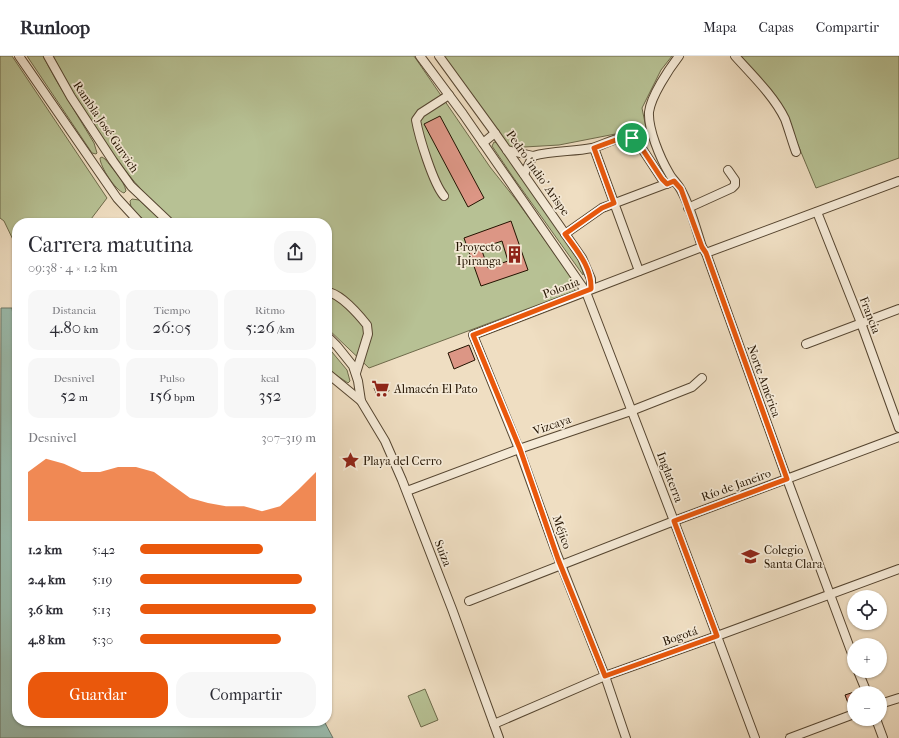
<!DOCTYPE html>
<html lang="es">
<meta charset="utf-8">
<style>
body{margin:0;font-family:"IM FELL French Canon",serif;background:#f7f7f7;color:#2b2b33;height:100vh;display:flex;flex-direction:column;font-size:15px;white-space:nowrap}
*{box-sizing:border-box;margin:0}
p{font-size:13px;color:#7c7c81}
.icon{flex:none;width:22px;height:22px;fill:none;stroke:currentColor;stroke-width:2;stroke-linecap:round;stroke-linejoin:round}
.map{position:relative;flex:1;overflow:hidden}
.side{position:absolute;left:12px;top:162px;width:320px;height:508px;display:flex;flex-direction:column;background:#fff;border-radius:16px;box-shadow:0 1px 3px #0004}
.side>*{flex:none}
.controls{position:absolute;left:847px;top:534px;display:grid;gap:8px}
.controls a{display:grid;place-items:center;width:40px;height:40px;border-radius:50%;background:#fff;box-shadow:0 1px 3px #0004;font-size:20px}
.pin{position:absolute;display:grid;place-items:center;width:34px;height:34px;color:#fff;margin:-17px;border:2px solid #fff;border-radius:50%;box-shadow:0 1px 4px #0007}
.round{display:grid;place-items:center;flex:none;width:42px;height:42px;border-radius:16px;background:#f7f7f7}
.headline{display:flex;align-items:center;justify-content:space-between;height:68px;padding:0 16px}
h1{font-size:22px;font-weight:600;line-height:30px}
.stats{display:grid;grid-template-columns:repeat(3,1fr);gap:6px;height:68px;padding:4px 16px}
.stats div{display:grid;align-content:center;border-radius:10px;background:#f7f7f7;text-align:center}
.stats b{font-size:17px;font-weight:600}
.stats small{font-size:11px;font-weight:400}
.stats p{font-size:11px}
.chart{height:112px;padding:8px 16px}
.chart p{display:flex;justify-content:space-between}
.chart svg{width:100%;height:72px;margin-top:4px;fill:#ea580c;opacity:.7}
.cta{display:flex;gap:8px;margin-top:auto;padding:8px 16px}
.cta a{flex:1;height:46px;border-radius:16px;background:#ea580c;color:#fff;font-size:16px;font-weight:600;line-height:46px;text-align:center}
.cta a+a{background:#f7f7f7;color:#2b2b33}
ul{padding:0 16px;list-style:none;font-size:13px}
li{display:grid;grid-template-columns:64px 48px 1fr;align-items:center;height:30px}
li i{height:10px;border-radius:5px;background:#ea580c}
header{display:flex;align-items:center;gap:24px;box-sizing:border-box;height:56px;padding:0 20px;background:#fff;border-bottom:1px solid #e1e1e2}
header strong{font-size:19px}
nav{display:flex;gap:22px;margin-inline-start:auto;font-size:14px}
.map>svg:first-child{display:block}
.green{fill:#b7c194;stroke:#6d6a4a}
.water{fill:#9abcae;stroke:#6a7869}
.building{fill:#dc9685;stroke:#231301;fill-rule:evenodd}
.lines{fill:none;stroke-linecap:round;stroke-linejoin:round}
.minor-casing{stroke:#564631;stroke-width:10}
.minor{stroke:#f5ead7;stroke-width:8}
.route-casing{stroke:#fff;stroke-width:8}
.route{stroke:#ea580c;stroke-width:5}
.labels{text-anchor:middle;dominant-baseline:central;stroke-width:3.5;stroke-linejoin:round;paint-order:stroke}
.street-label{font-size:12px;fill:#231301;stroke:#f5ead7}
.poi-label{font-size:12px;fill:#231301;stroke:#f5ead7;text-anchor:start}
</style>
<header>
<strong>Runloop</strong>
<nav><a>Mapa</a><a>Capas</a><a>Compartir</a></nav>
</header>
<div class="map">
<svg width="899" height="682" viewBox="0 0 899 682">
<rect width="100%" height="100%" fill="#efdec2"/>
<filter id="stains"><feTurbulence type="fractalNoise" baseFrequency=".005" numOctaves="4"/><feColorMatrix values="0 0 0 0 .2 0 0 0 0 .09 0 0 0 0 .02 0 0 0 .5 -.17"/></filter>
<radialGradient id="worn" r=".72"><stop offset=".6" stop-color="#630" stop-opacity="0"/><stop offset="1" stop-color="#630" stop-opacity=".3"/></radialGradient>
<g class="green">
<polygon points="0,0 12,0 107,142 88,167 17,167 17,192 4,165 0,162"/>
<polygon points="27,0 43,0 56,24 94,87 97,97 96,98 92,97"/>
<path d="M53 0H414L490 111 517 145 559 204 573 224 575 235 369 312 327 272V167H176C167 159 158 151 149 142 110 101 79 50 53 0Z"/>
<polygon points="443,0 672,0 661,14 642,52 646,72 559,89 507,92"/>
<polygon points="741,0 899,0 899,102 816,132 783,53"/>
<polygon points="494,86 498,87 574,195 583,213 583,219 513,121 492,90"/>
<path d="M102 101 105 103C112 112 124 124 126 135L124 137C116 135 100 111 100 102Z"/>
<polygon points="132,143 139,144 164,167 148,167 136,157 131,151 130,145"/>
<polygon points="327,290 347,314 350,325 348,327 327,313"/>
<polygon points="425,633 438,664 421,671 408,640"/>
</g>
<polygon class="water" points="1,252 12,252 14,267 17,267 17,665 324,665 333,682 0,682"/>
<g class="building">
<polygon points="440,60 484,142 468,151 424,68"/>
<path d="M511 165 528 214 481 230 464 182ZM502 185 508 205 488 212 481 192Z"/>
<polygon points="469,289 475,304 454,313 448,297"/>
<polygon points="386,327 389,335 377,339 374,332"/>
<polygon points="854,636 854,645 848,647 845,639"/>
</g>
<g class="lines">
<defs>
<g id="minor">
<polyline points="19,0 117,142 140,167"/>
<polyline points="48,0 71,41 113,105 131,130 170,167"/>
<polyline points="420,0 463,58 586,236 674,465 755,682"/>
<polyline points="439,0 495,77 582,202 591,223 591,233"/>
<path d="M679 0C669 13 651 40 649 56 648 73 660 102 669 117 672 123 678 128 681 134 691 152 696 173 702 191L706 197 787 423 854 603"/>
<path d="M735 0C752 19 774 40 785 63 789 74 792 85 796 96"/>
<polyline points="483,87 495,77"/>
<polyline points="594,92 639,215"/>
<polyline points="507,94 533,100 524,118"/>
<path d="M533 100C553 94 573 96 592 92 603 89 612 83 622 82 628 81 632 82 637 85L662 123 667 128"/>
<path d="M444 140C433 127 419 81 416 64L421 57 449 39"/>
<polyline points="688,152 732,132 735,129 735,124 728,114"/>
<polyline points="817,156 861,267 899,372"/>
<polyline points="565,178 602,152 671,126"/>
<polyline points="706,197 899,125"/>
<path d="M327 236C340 237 359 259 367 269L368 278 356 317"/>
<polyline points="327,280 337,290 353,310 358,325 361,345 385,385 402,424 452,553 499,682"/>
<polyline points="806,288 899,253"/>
<polyline points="327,317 361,345"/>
<polyline points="407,435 519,393 631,355 692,331 702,322"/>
<polyline points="469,545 674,465 899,381"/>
<polyline points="858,615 867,637"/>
<polyline points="880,648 899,642"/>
<polyline points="876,663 883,682"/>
<polyline points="494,668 605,620 717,580 899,513"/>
<polyline points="626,682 605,620 556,496 519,393 473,279 702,191"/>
<polyline points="790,682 854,658"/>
</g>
</defs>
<use href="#minor" class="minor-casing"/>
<use href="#minor" class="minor"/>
</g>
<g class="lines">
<defs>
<path id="route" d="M624 81 632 82 637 85 662 123 667 128 674 125 681 133 702 191 706 197 787 423 674 465 717 580 605 620 558 503 520 393 473 279 591 233C592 211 577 195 565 178L602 152 614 147 594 92Z"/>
</defs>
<use href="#route" class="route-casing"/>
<use href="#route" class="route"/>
</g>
<defs>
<symbol id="building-bare" viewBox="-9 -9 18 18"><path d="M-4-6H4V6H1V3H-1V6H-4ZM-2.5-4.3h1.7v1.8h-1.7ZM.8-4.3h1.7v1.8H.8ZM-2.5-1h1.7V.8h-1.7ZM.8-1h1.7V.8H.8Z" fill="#8f2418" stroke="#f5ead7" stroke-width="2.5" paint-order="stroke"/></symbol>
<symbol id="supermarket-bare" viewBox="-9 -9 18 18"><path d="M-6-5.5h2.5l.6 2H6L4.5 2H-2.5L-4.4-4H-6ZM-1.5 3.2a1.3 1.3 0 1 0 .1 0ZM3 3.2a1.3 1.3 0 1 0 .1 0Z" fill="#8f2418" stroke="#f5ead7" stroke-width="2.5" paint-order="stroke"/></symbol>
<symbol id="sight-bare" viewBox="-9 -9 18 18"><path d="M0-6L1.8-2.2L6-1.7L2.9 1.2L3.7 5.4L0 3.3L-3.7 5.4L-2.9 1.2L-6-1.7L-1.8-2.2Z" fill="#8f2418" stroke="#f5ead7" stroke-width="2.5" paint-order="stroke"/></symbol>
<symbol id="school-bare" viewBox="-9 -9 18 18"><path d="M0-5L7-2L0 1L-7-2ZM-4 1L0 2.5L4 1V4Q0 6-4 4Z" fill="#8f2418" stroke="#f5ead7" stroke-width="2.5" paint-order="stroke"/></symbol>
</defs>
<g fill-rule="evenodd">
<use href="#building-bare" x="502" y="186" width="25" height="25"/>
<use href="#supermarket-bare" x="368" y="320" width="25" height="25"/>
<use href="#sight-bare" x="338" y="392" width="25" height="25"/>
<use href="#school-bare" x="738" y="488" width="25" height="25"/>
</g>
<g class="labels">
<g class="street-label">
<text transform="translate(106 71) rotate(56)">Rambla José Gurvich</text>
<text transform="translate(538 117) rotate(55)">Pedro 'indio' Arispe</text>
<text transform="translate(561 232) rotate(-21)">Polonia</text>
<text transform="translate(870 259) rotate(69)">Francia</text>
<text transform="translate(764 325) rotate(70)">Norte América</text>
<text transform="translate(552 369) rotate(-19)">Vizcaya</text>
<text transform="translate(670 421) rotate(69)">Inglaterra</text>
<text transform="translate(736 429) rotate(-20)">Río de Janeiro</text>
<text transform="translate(562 476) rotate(71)">Méjico</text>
<text transform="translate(443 497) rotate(69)">Suiza</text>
<text transform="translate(680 580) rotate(-19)">Bogotá</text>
</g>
<g class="poi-label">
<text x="501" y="191" text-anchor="end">Proyecto<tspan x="501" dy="14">Ipiranga</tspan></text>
<text x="394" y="333">Almacén El Pato</text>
<text x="363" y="405">Playa del Cerro</text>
<text x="764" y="494">Colegio<tspan x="764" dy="14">Santa Clara</tspan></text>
</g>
</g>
<rect width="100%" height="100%" filter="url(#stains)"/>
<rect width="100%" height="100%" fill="url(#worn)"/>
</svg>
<div class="controls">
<a><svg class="icon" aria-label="locate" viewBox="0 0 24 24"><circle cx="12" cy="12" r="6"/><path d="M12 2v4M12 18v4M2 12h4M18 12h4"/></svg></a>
<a>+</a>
<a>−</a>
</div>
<div class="pin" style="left:632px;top:82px;background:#1e9e55"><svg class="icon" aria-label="arrive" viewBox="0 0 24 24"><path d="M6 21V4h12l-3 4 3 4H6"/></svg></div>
<section class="side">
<div class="headline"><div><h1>Carrera matutina</h1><p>09:38 · 4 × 1.2 km</p></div><a class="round"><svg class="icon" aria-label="share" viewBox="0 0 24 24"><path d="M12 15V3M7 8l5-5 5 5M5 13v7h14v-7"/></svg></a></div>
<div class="stats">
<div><p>Distancia</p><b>4.80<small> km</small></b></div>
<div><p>Tiempo</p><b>26:05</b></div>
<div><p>Ritmo</p><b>5:26<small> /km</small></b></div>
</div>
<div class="stats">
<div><p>Desnivel</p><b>52<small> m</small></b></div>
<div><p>Pulso</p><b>156<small> bpm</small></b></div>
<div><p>kcal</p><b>352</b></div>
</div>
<div class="chart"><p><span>Desnivel</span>307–319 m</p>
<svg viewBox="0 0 160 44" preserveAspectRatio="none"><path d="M0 44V14L10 6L20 9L30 14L40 14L50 11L60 11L70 14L80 22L90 30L100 33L110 35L120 35L130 38L140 35L150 25L160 14V44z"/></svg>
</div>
<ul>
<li><b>1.2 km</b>5:42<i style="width:70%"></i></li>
<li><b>2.4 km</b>5:19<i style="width:92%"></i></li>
<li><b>3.6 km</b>5:13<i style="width:100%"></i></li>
<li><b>4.8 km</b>5:30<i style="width:80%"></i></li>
</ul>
<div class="cta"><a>Guardar</a><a>Compartir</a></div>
</section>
</div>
